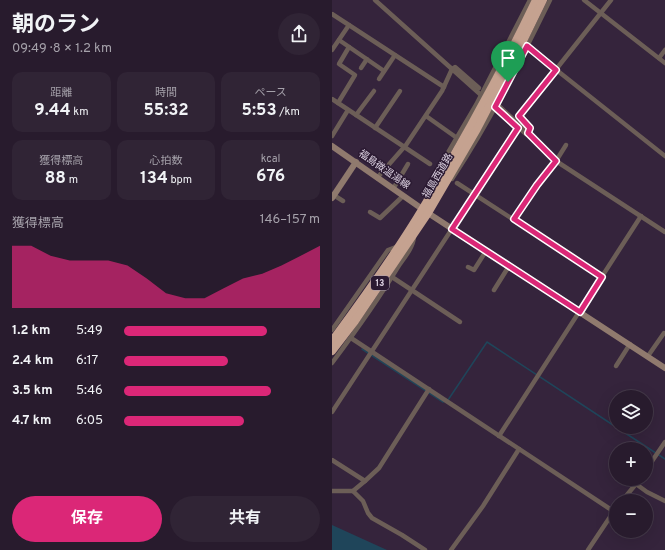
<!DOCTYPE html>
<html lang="ja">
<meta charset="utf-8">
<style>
body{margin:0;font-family:Overpass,"Noto Sans JP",sans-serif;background:#302435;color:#f1f3f6;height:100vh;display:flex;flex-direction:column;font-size:15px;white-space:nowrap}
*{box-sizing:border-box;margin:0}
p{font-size:13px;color:#a5a1aa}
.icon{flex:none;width:22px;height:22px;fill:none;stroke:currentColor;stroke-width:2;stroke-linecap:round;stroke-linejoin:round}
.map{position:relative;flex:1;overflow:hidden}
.panel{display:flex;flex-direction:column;background:#281b2d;width:332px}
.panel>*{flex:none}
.fabs{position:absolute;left:277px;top:390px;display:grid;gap:8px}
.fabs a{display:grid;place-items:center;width:44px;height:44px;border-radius:50%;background:#281b2d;box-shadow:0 4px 16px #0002,0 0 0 1px #443949;font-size:20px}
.pin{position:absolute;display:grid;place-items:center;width:34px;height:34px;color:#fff;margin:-41px -17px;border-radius:50% 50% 50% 0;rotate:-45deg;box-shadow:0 0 4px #0007}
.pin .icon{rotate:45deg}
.round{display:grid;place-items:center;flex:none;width:42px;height:42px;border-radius:21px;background:#302435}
.head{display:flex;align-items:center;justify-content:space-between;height:68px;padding:0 12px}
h1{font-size:22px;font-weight:700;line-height:30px}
.metrics{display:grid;grid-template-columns:repeat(3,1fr);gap:6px;height:68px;padding:4px 12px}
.metrics div{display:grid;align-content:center;border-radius:10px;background:#302435;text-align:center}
.metrics b{font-size:17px;font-weight:700}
.metrics small{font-size:11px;font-weight:400}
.metrics p{font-size:11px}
.chart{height:112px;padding:8px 12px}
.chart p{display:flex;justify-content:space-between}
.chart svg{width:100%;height:72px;margin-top:4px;fill:#db2777;opacity:.7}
.cta{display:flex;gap:8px;margin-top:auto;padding:8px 12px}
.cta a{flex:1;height:46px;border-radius:24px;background:#db2777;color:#fff;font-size:16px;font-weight:700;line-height:46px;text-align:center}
.cta a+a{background:#302435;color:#f1f3f6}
ul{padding:0 12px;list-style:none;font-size:13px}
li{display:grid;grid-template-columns:64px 48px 1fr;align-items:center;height:30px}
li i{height:10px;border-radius:5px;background:#db2777}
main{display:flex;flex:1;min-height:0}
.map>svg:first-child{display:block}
.water{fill:#1f455a}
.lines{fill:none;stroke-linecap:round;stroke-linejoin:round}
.stream{stroke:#1f455a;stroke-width:1.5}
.street{stroke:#6c5e57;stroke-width:4.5}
.secondary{stroke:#907a6e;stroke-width:6}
.highway{stroke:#c5a290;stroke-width:8}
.route-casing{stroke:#fff;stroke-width:8}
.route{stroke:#db2777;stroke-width:5}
.labels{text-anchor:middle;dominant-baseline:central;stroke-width:3;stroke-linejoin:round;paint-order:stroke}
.shield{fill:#2b1a32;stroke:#a89bad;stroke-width:1}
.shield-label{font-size:9px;font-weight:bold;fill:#ddd2e2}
.street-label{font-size:10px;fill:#ddd2e2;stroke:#2b1a32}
</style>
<main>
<section class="panel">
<div class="head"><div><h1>朝のラン</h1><p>09:49 · 8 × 1.2 km</p></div><a class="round"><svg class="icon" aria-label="share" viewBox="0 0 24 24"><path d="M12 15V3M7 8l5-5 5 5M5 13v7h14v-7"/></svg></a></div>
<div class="metrics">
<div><p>距離</p><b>9.44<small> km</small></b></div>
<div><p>時間</p><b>55:32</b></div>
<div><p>ペース</p><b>5:53<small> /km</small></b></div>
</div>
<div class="metrics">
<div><p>獲得標高</p><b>88<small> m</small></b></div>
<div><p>心拍数</p><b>134<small> bpm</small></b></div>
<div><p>kcal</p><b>676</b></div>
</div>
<div class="chart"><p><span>獲得標高</span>146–157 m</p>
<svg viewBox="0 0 160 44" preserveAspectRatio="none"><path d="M0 44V6L10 6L20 12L30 15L40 15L50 15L60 18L70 26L80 35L90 38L100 38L110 32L120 26L130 23L140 18L150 12L160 6V44z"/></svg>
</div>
<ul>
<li><b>1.2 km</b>5:49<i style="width:73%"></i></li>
<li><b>2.4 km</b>6:17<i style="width:53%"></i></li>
<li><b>3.5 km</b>5:46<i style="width:75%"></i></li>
<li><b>4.7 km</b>6:05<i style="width:61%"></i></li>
</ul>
<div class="cta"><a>保存</a><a>共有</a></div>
</section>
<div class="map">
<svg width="333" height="550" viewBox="0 0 333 550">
<rect width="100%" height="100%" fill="#35243c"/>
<polygon class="water" points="0,525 55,550 0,550"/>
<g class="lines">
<g class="stream">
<polyline points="30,349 111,402 116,400 155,342 284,427"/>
<polyline points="284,427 333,459"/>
</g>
<g class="street">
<polyline points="43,0 149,95"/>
<polyline points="252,0 333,63"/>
<polyline points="0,14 112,87"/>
<polyline points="7,40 52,71"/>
<polyline points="193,45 333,156"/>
<polyline points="0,50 17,25"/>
<polyline points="327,58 333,50"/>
<polyline points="29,68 35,59"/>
<polyline points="47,79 63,55"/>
<polyline points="0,99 98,164"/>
<polyline points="6,103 23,75 7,64 17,47"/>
<polyline points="167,106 196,133"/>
<polyline points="163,107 194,134 196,133 224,161 333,232"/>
<polyline points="24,115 42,91"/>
<polyline points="94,116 125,138"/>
<polyline points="43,128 68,91"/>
<polyline points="196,133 198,128 187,116 279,0"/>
<polyline points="0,136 16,110"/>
<polyline points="45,178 74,145 110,91 120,69 123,67 147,88"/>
<path d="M120 179C158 122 188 61 218 0"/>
<polyline points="105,180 107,168 144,105 198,0"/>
<polyline points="125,183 270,277"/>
<polyline points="61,189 76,164"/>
<polyline points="0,194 11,201"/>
<polyline points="38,212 48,218 71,196"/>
<polyline points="182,219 205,185 224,161 234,145"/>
<polyline points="136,267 142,270 154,251"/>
<polyline points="60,277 128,322"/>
<polyline points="162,290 177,266"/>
<polyline points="0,330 56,250 64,247"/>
<polyline points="19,338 281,511"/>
<polyline points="316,356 332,333"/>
<path d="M0 363C23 332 46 300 66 267 72 258 81 248 82 237"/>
<polyline points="284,366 298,344"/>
<polyline points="0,412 186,128"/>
<polyline points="167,436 309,216"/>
<polyline points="0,460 33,481 21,491"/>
<polyline points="314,470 333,442"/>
<polyline points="33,481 47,468 97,389"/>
<polyline points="304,484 315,492 333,501"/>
<polyline points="0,491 21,491 31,501 36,513 40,518 70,535 93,550"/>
<polyline points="290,501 308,479"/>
<polyline points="119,550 151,506 187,449"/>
<polyline points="256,550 284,508"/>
</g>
<g class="secondary">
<polyline points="0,146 96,213 333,368"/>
<polyline points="0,198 24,162"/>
</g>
<g class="highway">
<path d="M0 341C31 299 64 253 91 208 132 140 170 71 204 0"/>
<polyline points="0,351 23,321 96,213 145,129 190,43 211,0"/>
</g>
</g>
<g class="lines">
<defs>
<polygon id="route" points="195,46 224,70 187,116 198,128 196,133 224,161 205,185 182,219 270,277 248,312 120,229 186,128 163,107"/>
</defs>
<use href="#route" class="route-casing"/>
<use href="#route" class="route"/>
</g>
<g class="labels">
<rect class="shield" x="39" y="276" width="18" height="14" rx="3"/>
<g class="shield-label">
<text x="48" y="283">13</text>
</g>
<g class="street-label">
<text transform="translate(52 170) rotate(35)">福島微温湯線</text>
<text transform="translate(106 176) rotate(-60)">福島西道路</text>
</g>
</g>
</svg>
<div class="fabs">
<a><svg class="icon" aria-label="layers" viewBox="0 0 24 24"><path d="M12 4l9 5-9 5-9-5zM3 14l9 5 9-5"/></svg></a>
<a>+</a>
<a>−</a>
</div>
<div class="pin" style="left:176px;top:82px;background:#1e9e55"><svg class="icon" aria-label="arrive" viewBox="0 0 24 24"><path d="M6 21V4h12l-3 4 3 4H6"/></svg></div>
</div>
</main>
